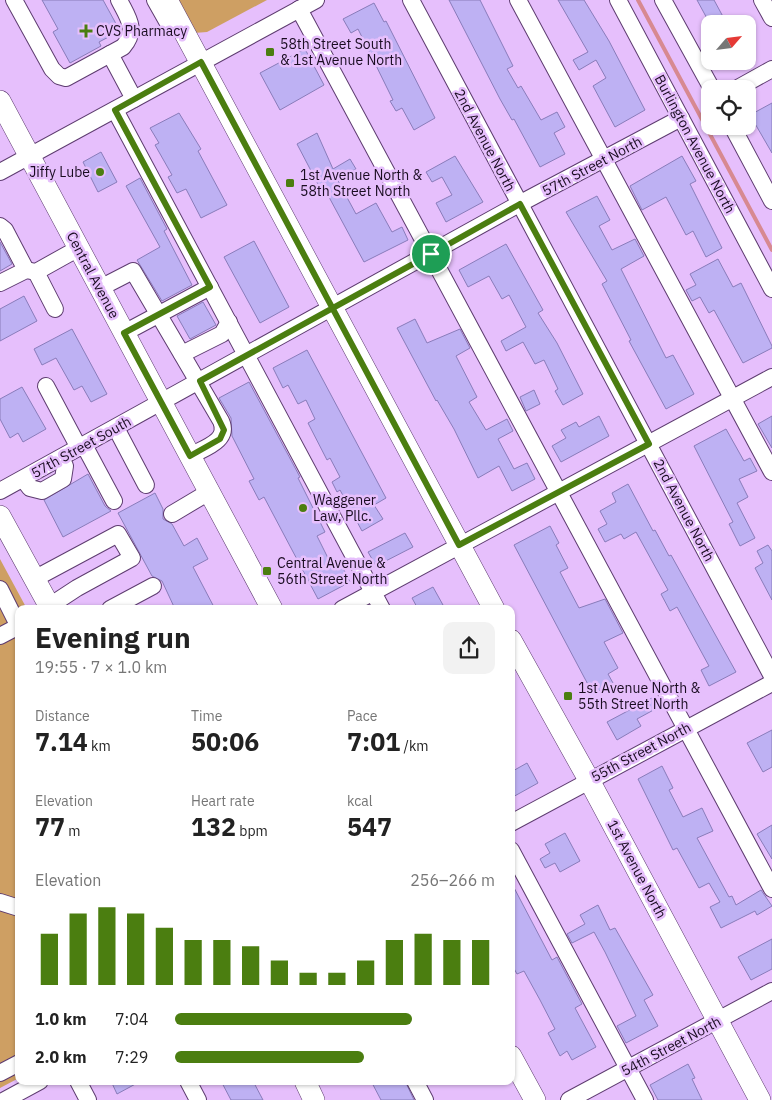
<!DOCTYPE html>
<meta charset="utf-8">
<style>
body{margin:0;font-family:"IBM Plex Sans",sans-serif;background:#f2f2f2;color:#222;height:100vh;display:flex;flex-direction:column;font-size:19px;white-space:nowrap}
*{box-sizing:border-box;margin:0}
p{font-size:16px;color:#767676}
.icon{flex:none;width:28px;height:28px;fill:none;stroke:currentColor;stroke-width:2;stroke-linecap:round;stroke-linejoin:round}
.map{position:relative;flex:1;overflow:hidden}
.details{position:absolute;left:15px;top:605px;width:500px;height:480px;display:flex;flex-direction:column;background:#fff;border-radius:10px;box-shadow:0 1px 4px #0004}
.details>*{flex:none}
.needle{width:32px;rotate:62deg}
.controls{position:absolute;left:701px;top:15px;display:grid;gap:10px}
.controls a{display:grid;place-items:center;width:55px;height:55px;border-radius:10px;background:#fff;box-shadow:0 1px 4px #0004;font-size:25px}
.pin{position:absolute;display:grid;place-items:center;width:42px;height:42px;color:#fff;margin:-21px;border:2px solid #fff;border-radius:50%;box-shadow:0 1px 5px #0007}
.round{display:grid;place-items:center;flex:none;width:52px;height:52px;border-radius:10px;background:#f2f2f2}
.summary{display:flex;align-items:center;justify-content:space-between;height:85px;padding:0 20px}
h1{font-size:28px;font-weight:700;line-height:38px}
.figures{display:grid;grid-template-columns:repeat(3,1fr);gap:8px;height:85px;padding:5px 20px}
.figures div{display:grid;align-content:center}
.figures b{font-size:25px;font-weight:700}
.figures small{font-size:14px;font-weight:400}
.figures p{font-size:14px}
.chart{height:140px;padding:10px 20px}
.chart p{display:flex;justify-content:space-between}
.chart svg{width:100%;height:90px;margin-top:5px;stroke:#4b7e10;stroke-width:6}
ul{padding:0 20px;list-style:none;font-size:16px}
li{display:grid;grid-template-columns:80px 60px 1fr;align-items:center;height:38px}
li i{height:12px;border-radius:6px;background:#4b7e10}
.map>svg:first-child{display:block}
.green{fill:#ce9f63}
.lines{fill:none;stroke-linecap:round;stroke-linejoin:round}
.stream{stroke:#d78991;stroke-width:4}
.building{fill:#beb1f3;stroke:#897cba}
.minor-casing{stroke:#5e3c70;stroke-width:18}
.major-casing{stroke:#5e3c70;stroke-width:22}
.minor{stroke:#fff;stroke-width:16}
.major{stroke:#fff;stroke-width:21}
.route-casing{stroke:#fff;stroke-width:10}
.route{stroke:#4b7e10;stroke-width:6}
.poi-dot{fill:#4b7e10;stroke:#e6bffc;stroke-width:2}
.labels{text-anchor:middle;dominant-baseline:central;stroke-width:5;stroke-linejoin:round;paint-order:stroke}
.poi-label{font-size:14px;fill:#1a0c21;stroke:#e6bffc;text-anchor:start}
.street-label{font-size:14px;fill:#1a0c21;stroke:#e6bffc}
</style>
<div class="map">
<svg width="772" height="1100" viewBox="0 0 772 1100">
<rect width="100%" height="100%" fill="#e6bffc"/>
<g class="green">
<polygon points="176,0 267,0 207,32 194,33"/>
<polygon points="0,559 27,609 19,609 19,1078 0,1088"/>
</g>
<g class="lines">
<polyline class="stream" points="638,0 772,250"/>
</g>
<g class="building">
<polygon points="42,0 103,0 120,31 99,42 101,46 70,63 53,32 58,29"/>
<polygon points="449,0 480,0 513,66 507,69 518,88 521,86 541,120 557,112 565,127 554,133 565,154 540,167 514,119 512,120 500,99"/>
<polygon points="558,0 584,0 609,41 645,110 615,127 593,86 606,78 596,60 579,70 573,60 588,52"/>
<polygon points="697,0 714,0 727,24 710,24"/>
<polygon points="374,3 384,22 386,21 435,118 414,130 402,108 396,111 390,101 393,100 358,29 351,33 343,19"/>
<polygon points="305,49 324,85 280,110 260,73"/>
<polygon points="772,103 772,153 750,115"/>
<polygon points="179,113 201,149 198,151 227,205 201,218 186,189 177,193 168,177 172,175 155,145 159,143 150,128"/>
<polygon points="317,133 333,169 350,159 356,169 337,179 356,214 376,203 392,232 402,227 408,240 364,262 323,186 320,188 297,144"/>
<polygon points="101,152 117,182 98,192 83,162"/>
<polygon points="455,156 483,202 446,222 436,203 452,195 442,177 432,182 426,172"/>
<polygon points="682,156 696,181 690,184 722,248 706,257 693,231 686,235 666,197 642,210 630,186"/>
<polygon points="140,178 167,229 164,231 192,285 162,301 137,260 160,247 126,186"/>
<polygon points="597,196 610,220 599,226 612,250 635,239 644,256 621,269 666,358 673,355 694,394 666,409 629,341 631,340 602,284 607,281 566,212"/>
<polygon points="254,241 289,307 260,323 224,257"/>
<polygon points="0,242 12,264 0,271"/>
<polygon points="506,244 543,310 538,313 557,343 583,394 563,405 555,391 558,389 544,360 535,364 523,342 506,351 501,341 526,327 509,295 502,299 489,276 468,287 459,270"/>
<polygon points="718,259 733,287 741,283 772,346 772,348 743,363 714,310 709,313 700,297 692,301 686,290 696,285 690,274"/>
<polygon points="24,296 37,321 0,341 0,309"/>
<polygon points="203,302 216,325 190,339 177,316"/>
<polygon points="415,319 427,343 460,329 470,348 456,356 477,397 469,402 486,430 507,419 513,431 498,439 514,469 527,463 535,479 512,491 499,466 478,478 454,429 437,400 436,401 397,328"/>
<polygon points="72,329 107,394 91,402 82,386 74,390 56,358 42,365 34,349"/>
<polygon points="307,350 386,498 374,505 383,519 362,531 340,490 337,492 332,482 340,477 330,458 327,460 308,423 315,419 306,400 298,404 288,385 283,388 273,368"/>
<polygon points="249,382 300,477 298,478 325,532 317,536 333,568 341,564 350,582 318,599 264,497 259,500 249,481 254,479 232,436 231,418 219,398"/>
<polygon points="22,387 46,429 23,442 18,433 10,438 0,419 0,399"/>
<polygon points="534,390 540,404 526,411 520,397"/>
<polygon points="599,416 609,436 561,462 552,446 566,438 561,430 576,422 579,427"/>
<polygon points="772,416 772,448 758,424"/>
<polygon points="726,429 744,461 750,458 757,471 739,479 748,497 737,503 755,538 740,546 729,524 733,522 694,446"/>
<polygon points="88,474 105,506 111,511 63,537 44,500"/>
<polygon points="628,484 653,531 655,530 669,556 671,555 736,672 709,686 701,670 709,666 677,607 670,611 661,594 668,590 636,532 624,539 621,534 605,542 598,529 607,524 600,511 616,502 612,493"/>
<polygon points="155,493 163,509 163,519 172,524 184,546 197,538 208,559 193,567 215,609 175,609 162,581 152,576 118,513"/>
<polygon points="550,526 559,543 556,545 568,568 560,572 579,608 605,599 623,633 604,642 618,668 608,674 613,683 593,694 514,545"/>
<polygon points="405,533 413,547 376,566 368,552"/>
<polygon points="768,545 772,551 772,600 755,568 763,563 757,551"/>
<polygon points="433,587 443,605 435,609 418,609 412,598"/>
<polygon points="654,697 659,707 637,719 641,726 617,740 607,722"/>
<polygon points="772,730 772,767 763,772 747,743"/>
<polygon points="527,763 538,783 511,798 511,772"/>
<polygon points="662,766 673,788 669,790 683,817 702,808 713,831 697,838 729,897 732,896 736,905 761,890 772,906 757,915 755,911 721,928 710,907 720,902 709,883 699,888 677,848 673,850 638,779"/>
<polygon points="772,825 772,859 757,834"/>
<polygon points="565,833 580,861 560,872 555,863 545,868 540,859 550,853 545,844"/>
<polygon points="511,882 552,960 557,957 582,1004 575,1008 596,1047 572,1060 567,1051 560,1056 548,1033 555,1029 540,1000 524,971 517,974 511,963"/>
<polygon points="598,905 610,930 615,928 653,995 644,1000 658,1026 626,1043 617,1026 636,1016 605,952 594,932 572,943 567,934 585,924 580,915"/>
<polygon points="772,939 772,969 751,980 738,957"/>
<polygon points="688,1064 695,1078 692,1079 702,1100 658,1100 650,1085"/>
<polygon points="111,1081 141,1081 117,1094"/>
<polygon points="221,1081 253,1081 263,1100 231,1100"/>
<polygon points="371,1081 405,1081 414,1100 381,1100"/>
</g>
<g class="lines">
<defs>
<g id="minor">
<path d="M14 0 52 69 59 76 66 78 123 47C138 29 128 18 119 0"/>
<polyline points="155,0 168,23"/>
<polyline points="411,0 772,676"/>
<polyline points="518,0 772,472"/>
<polyline points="618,0 772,289"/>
<polyline points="663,0 712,89"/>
<polyline points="762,0 772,18"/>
<polyline points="299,9 772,889"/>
<polyline points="110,54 134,99"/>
<polyline points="736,89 772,69"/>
<polyline points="115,110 382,609"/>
<polyline points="732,126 772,201"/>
<polyline points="0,172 316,0"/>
<polyline points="0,226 5,230 26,270"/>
<polyline points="36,272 55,309"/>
<polyline points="0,283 26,270 36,272 79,248"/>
<path d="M100 288 133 271 221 421C230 441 204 448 190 456"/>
<polyline points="124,333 210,287"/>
<polyline points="182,354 222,334 229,322"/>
<polyline points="46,386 79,448"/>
<polyline points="116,428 146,485"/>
<polyline points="84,445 114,501"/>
<polyline points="23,479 30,488 42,491 63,479 65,466 61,458"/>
<polyline points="0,491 519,204 681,118"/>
<polyline points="172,514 209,492"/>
<polyline points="34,579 118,534 132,558 77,588 45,609"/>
<polyline points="0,589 19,627"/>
<polyline points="110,609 153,586"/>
<polyline points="342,609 772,377"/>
<polyline points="0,636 19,626"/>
<polyline points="511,823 772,683"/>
<polyline points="511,850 645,1100"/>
<polyline points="0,902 19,908"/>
<polyline points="0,1073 19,1063"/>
<polyline points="78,1081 88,1100"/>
<polyline points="188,1081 198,1100"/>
<polyline points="415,1081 425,1100"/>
<polyline points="5,1100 40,1081"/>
<polyline points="569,1100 772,991"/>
</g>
<g id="major">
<polyline points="167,0 494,609"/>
<polyline points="0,101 272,609"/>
<polyline points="0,516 51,609"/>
<polyline points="511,640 589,780 760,1100"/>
<polyline points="511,1056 535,1100"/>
<polyline points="305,1081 314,1100"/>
</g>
</defs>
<use href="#minor" class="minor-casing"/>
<use href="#major" class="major-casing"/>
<use href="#minor" class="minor"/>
<use href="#major" class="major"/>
</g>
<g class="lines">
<defs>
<polyline id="route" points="431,254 200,381 224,430 220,439 190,456 124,333 210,287 115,110 201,62 459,545 649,444 520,204 431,254"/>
</defs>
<use href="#route" class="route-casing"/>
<use href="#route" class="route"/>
</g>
<g class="poi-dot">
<path d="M83.5 23.5h5v5h5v5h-5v5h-5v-5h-5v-5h5z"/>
<rect x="265" y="47" width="10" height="10" rx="2.5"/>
<circle cx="100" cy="172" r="5"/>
<rect x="285" y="178" width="10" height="10" rx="2.5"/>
<circle cx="303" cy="508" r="5"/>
<rect x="262" y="566" width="10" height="10" rx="2.5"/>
<rect x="563" y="691" width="10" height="10" rx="2.5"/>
</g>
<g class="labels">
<g class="poi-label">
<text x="96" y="31">CVS Pharmacy</text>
<text x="280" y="44">58th Street South<tspan x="280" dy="16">&amp; 1st Avenue North</tspan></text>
<text x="90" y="172" text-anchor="end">Jiffy Lube</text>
<text x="300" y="175">1st Avenue North &amp;<tspan x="300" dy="16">58th Street North</tspan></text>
<text x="313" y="500">Waggener<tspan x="313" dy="16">Law, Pllc.</tspan></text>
<text x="277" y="563">Central Avenue &amp;<tspan x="277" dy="16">56th Street North</tspan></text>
<text x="578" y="688">1st Avenue North &amp;<tspan x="578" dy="16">55th Street North</tspan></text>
</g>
<g class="street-label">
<text transform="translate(485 140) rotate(62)">2nd Avenue North</text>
<text transform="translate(695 144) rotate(62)">Burlington Avenue North</text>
<text transform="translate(592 166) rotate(-28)">57th Street North</text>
<text transform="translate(93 275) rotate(62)">Central Avenue</text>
<text transform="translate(81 447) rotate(-29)">57th Street South</text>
<text transform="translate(684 510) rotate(62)">2nd Avenue North</text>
<text transform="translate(641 752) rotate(-28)">55th Street North</text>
<text transform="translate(637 869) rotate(62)">1st Avenue North</text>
<text transform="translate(671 1046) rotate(-28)">54th Street North</text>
</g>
</g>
</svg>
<div class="controls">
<a><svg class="needle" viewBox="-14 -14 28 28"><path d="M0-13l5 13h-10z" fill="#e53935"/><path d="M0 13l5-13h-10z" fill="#767676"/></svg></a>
<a><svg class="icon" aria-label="locate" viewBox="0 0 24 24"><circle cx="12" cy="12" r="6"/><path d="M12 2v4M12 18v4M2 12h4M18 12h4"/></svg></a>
</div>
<div class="pin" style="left:431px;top:254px;background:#1e9e55"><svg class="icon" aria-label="arrive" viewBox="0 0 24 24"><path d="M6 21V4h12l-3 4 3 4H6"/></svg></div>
<section class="details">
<div class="summary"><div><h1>Evening run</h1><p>19:55 · 7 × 1.0 km</p></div><a class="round"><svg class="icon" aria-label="share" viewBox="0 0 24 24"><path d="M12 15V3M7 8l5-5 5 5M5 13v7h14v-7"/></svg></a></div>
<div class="figures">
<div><p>Distance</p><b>7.14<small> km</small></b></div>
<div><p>Time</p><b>50:06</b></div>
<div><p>Pace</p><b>7:01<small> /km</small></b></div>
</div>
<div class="figures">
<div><p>Elevation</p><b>77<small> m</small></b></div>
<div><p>Heart rate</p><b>132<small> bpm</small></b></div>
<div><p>kcal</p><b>547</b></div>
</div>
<div class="chart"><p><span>Elevation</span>256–266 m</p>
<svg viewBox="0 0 160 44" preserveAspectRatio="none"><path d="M5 44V19M15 44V9M25 44V6M35 44V9M45 44V16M55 44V22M65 44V22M75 44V25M85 44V32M95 44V38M105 44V38M115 44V32M125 44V22M135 44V19M145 44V22M155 44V22"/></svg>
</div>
<ul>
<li><b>1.0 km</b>7:04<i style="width:74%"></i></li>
<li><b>2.0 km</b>7:29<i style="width:59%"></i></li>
</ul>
</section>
</div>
